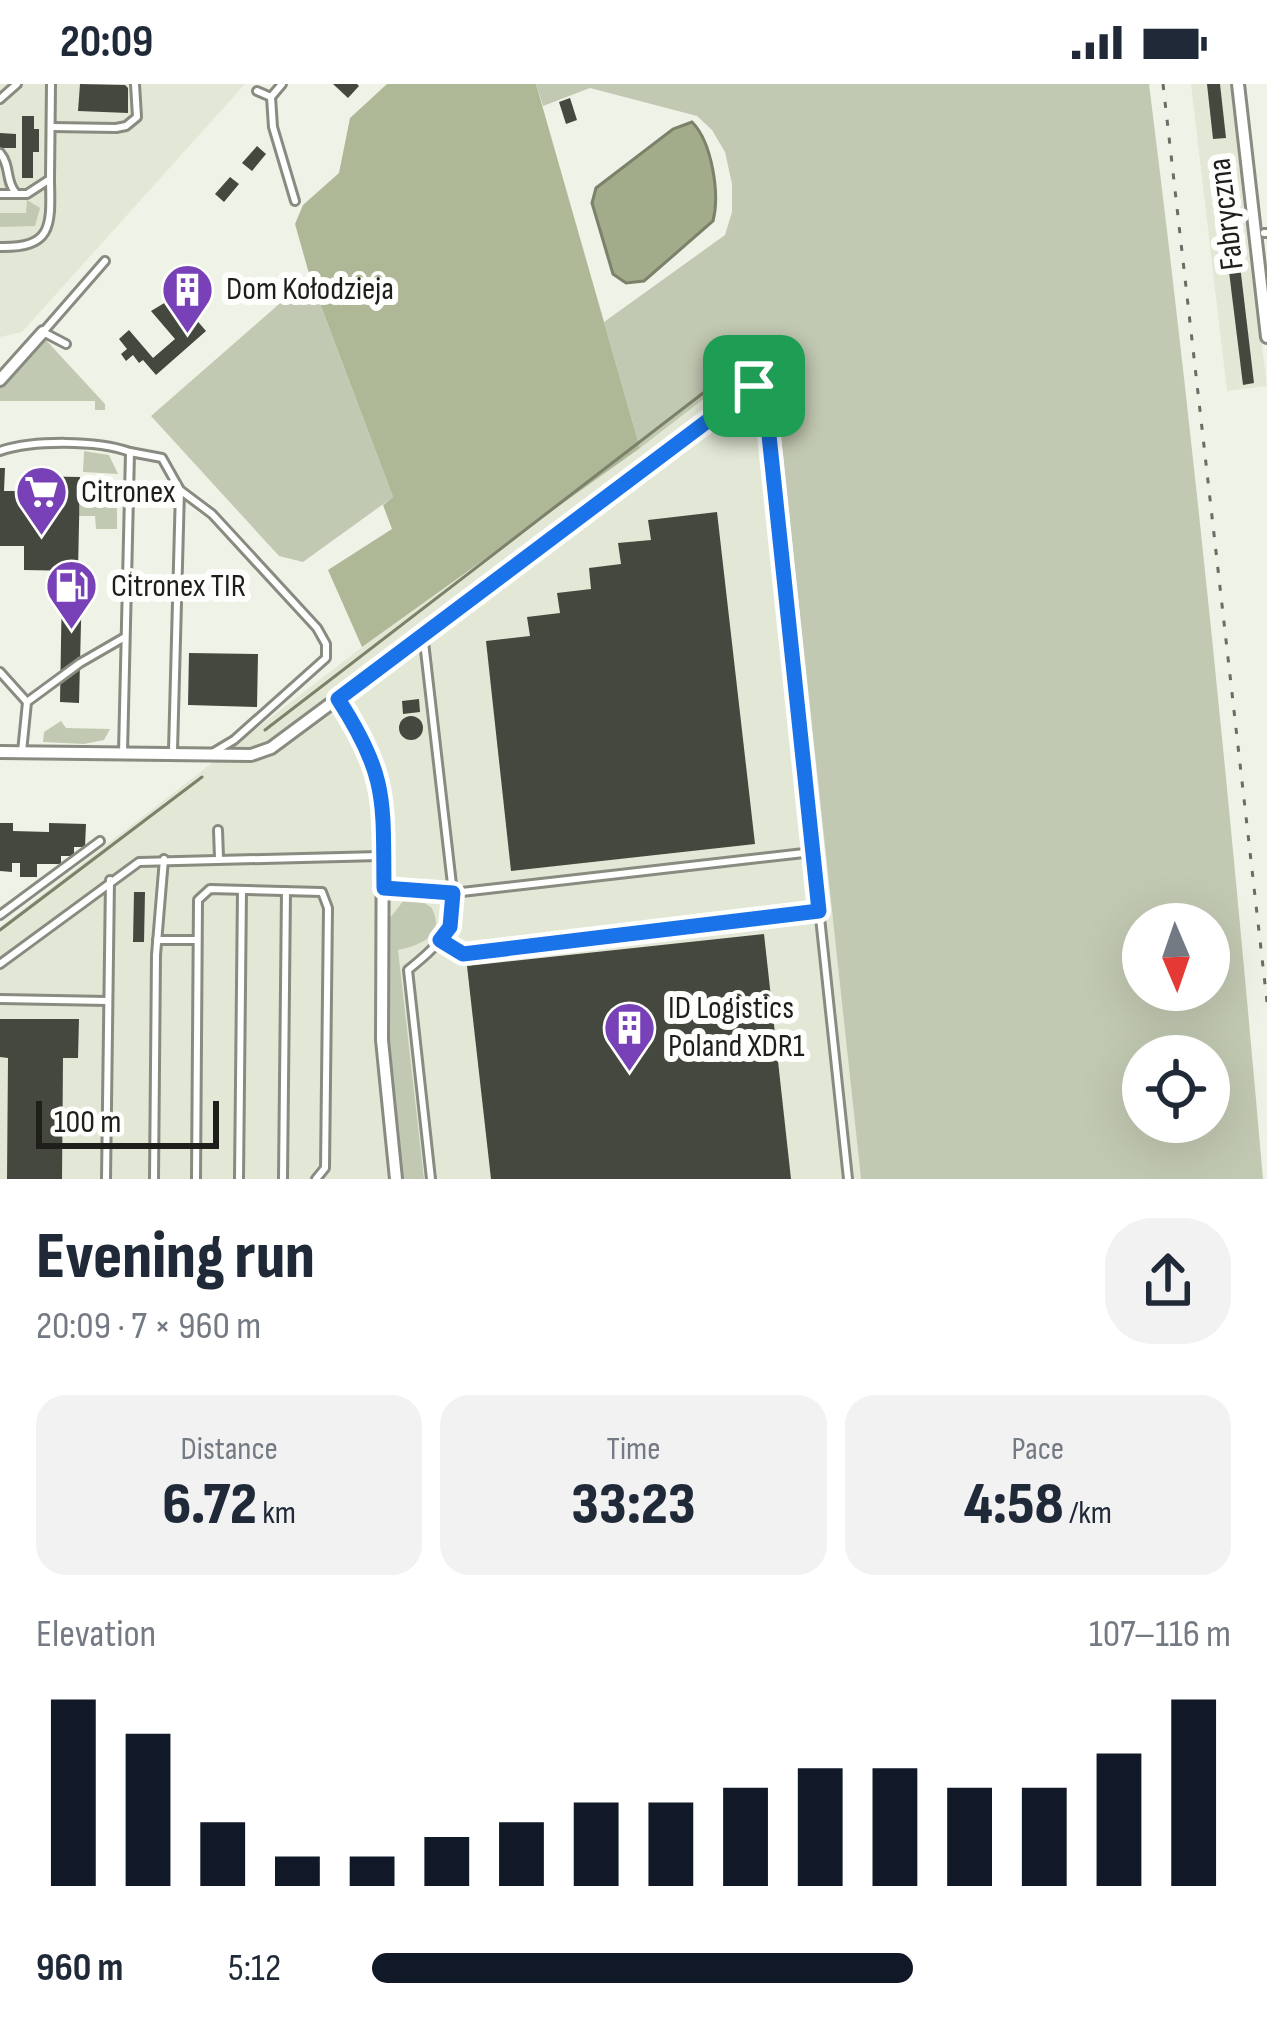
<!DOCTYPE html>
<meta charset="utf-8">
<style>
body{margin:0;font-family:"Sofia Sans Condensed",sans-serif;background:#f2f2f3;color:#1f2937;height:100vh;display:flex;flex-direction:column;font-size:45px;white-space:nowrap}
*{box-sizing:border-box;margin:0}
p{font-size:39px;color:#747a83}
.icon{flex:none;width:66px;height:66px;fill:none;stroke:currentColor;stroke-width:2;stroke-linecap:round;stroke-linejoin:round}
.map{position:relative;height:1095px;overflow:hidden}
.drawer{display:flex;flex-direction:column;background:#fff;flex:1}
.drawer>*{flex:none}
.needle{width:78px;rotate:178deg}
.tools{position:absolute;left:1122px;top:819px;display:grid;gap:24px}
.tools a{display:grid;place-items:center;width:108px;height:108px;border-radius:50%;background:#fff;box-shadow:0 12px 48px #0002;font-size:60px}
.scale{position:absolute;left:36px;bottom:30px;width:183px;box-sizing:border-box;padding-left:12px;border:6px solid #1e1f1b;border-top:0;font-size:33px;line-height:42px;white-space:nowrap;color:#1e1f1b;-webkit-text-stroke:9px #fefffc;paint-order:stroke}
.pin{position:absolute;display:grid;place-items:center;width:102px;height:102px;color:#fff;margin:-51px;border-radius:24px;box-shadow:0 6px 18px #0006}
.round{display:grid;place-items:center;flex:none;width:126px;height:126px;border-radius:48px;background:#f2f2f3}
.headline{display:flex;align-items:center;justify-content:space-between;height:204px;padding:0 36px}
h1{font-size:66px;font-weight:800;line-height:90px}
.metrics{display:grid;grid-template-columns:repeat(3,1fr);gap:18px;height:204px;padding:12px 36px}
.metrics div{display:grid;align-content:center;border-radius:30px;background:#f2f2f3;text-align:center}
.metrics b{font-size:60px;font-weight:800}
.metrics small{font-size:33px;font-weight:400}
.metrics p{font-size:33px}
.chart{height:336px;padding:24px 36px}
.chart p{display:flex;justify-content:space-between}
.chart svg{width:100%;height:216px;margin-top:12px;stroke:#111827;stroke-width:6}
ul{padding:0 36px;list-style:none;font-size:39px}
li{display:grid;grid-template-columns:192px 144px 1fr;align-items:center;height:90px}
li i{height:30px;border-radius:15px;background:#111827}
.status{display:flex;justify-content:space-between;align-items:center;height:84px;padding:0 60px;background:#fff;direction:ltr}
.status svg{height:33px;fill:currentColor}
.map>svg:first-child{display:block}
.built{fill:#e2e8d5}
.green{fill:#c2c9b2;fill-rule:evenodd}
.forest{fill:#aeb897}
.water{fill:#a2ac8b;stroke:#7a8269;stroke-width:3}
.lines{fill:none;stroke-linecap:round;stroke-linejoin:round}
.stream{stroke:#7a8269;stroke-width:3}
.building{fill:#45483f}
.lane-casing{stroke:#878b80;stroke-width:12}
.street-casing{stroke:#878b80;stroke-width:16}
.lane{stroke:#fff;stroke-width:6}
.street{stroke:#fff;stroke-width:10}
.rail{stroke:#6a6c65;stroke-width:3;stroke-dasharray:6 12;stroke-linecap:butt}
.route-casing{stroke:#fff;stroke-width:24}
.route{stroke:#1a73e8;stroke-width:15}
.labels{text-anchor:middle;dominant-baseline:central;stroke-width:12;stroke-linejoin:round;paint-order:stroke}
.street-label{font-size:33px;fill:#1e1f1b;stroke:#fefffc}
.poi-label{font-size:33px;fill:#1e1f1b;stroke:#fefffc;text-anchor:start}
</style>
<div class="status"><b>20:09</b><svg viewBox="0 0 49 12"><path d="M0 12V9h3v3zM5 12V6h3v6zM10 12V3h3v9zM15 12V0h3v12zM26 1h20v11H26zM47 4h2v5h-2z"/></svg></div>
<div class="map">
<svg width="1267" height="1095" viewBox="0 0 1267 1095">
<rect width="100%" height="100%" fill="#eff3e7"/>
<g class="built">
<polygon points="0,0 245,0 22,248 0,253"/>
<polygon points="1191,0 1230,0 1267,302 1227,307"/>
<polygon points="771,262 861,1095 0,1095 0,843 362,563 640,364"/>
</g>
<g class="green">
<path d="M536 0H1149C1195 364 1231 729 1263 1095H861L771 263 640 364 604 238 725 151 732 128V100L725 68 712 46 697 32 590 4 543 22ZM1143 840H1209V906H1143ZM1143 972H1209V1038H1143Z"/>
<polygon points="27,116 40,124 35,142 0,143 0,129 26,129"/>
<polygon points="310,193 393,413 303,478 279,472 151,332"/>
<polygon points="44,254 105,320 105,326 95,326 95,317 0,317 0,304"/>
<polygon points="84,367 109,371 118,390 83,388"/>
<polygon points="80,395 117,396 117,413 80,413"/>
<polygon points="80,420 117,420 117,445 96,445 95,432 79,432"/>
<polygon points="61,637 66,644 110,645 104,656 84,660 43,658 44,648"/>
<path d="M417 815 431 823C447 851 421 861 398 866L424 1095H403L390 971 389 916 390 834 404 816Z"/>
</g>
<polygon class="forest" points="387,0 536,0 640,364 362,563 328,486 392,445 383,421 393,413 310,193 295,140 303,121 339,89 350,34"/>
<path class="water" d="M692 38C712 58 720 110 713 137L644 197 626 199 613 190 592 119 596 104 673 45Z"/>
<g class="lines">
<g class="stream">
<polyline points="265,646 737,283"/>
<polyline points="0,846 202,693"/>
</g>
</g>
<g class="building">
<polygon points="80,0 125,1 128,4 128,29 78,27"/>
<polygon points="333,0 357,0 359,2 348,14"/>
<polygon points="1207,0 1220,0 1226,54 1213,55"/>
<polygon points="570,14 577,36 566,40 559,18"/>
<polygon points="22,32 34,32 34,45 39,45 39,68 33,68 33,94 22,94"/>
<polygon points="0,49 16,50 16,64 0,64"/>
<polygon points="257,62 266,70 252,87 242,79"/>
<polygon points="1227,72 1254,299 1243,301 1215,74"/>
<polygon points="230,93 239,100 224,118 215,110"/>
<polygon points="176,212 206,247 156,291 143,276 139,279 133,271 126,277 121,270 127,265 119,255 129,246 153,274 175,255 151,227"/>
<polygon points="0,384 5,384 4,407 26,407 26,392 80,393 78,487 24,486 24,462 0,462"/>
<polygon points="717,428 755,760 511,787 486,557 530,552 527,533 560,529 557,509 591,505 589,484 621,480 618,459 651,456 648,436"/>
<polygon points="62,499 82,499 79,619 60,618"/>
<polygon points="189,569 258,570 257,623 188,621"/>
<polygon points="419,615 420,628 403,630 402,617"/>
<circle cx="411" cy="644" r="12"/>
<polygon points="0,739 13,739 13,747 49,748 49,739 86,740 85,763 74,763 74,772 61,772 61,780 37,780 37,793 20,793 20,779 12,779 12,788 0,787"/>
<polygon points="134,808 145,808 144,858 133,858"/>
<polygon points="764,850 791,1095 491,1095 467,882"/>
<polygon points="0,935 79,935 78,974 63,974 62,1095 7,1095 8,974 0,973"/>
</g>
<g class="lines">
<defs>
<g id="lane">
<polyline points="257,7 271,13 282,0"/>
<polyline points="271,13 273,43 295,117"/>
<polyline points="0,15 17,0"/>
<polyline points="51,43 116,44 126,42 137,33 135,0"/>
<path d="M0 69C11 82 5 96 15 108"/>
<polyline points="0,110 27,110 50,95 51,0"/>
<polyline points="1264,149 1267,149"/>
<path d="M0 163C53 164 51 142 50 96"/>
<polyline points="66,260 43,248 105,177"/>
<path d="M0 367C33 356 97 356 130 368"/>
<polyline points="180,406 212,430 317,544 326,560 326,574 234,656 214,668"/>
<path d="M423 549 453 809C450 850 440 860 408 886L431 1095"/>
<polyline points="0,588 27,618"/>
<polyline points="337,615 746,305 763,304 813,768"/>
<polyline points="22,668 27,618 80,579 125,553"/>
<polyline points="123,669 130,368 162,374 180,406 173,667"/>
<polyline points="218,746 219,774"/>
<polyline points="384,804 453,809 813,768 848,1095"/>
<polyline points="0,831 100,757"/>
<polyline points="157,856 197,856"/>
<polyline points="440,856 463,870 819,827"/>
<polyline points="0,880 139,778 380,772"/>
<polyline points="0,915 108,917"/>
<polyline points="106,1095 110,796"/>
<polyline points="154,1095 156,871 164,775"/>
<polyline points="196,1095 198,816 210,805 322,808 328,824 325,1084 316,1095"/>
<polyline points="239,1095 242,806"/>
<polyline points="283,1095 286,807"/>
</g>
<g id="street">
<polyline points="1238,0 1267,253"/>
<polyline points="0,296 43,248"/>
<polyline points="0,668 251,671 271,664 337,615 367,660 383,705 382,956 396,1095"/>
</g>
</defs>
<use href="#lane" class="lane-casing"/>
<use href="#street" class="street-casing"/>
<use href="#lane" class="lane"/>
<use href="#street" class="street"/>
<polyline class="rail" points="1163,0 1267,918"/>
</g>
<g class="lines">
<defs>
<path id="route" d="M754 302 763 304 765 313 819 827 463 870 440 856 450 843 453 809 384 804C383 716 388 692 338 615Z"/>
</defs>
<use href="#route" class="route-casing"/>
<use href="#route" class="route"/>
</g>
<defs>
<symbol id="building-pin" viewBox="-11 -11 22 30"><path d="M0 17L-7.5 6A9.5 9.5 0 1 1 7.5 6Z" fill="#7841b8" stroke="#fefffc"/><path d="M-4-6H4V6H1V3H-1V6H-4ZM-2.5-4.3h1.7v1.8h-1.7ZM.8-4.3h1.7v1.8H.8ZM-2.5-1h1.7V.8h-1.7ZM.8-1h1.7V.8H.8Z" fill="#fff"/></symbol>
<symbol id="supermarket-pin" viewBox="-11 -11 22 30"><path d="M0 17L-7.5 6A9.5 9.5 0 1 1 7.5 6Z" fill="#7841b8" stroke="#fefffc"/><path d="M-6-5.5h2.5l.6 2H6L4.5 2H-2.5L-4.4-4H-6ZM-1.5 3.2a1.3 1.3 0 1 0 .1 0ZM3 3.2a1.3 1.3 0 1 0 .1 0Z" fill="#fff"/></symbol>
<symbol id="fuel-pin" viewBox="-11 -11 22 30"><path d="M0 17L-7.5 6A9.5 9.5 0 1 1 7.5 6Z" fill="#7841b8" stroke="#fefffc"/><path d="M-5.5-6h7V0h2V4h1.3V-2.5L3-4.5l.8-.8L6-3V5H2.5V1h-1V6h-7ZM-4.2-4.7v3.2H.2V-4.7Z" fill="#fff"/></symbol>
</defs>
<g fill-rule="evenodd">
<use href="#building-pin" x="158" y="176" width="59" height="81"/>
<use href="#supermarket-pin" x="12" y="378" width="59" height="81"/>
<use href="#fuel-pin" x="42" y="472" width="59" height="81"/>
<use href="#building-pin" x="600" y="914" width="59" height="81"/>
</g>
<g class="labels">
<g class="street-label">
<text transform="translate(1226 130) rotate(-97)">Fabryczna</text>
</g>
<g class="poi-label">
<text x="226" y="205">Dom Kołodzieja</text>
<text x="81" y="408">Citronex</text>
<text x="111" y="502">Citronex TIR</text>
<text x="668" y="924">ID Logistics<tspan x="668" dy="38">Poland XDR1</tspan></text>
</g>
</g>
</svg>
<div class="tools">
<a><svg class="needle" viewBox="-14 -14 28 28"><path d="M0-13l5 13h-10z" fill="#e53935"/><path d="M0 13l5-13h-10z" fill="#747a83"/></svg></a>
<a><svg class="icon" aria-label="locate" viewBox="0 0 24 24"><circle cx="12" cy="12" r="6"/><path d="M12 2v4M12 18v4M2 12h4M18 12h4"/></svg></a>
</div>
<div class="scale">100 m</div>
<div class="pin" style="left:754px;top:302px;background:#1e9e55"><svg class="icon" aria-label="arrive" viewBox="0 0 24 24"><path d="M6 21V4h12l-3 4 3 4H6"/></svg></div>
</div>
<section class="drawer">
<div class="headline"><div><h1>Evening run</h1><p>20:09 · 7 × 960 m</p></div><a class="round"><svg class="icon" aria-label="share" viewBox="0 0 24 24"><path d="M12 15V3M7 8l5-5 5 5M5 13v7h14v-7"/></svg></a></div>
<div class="metrics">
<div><p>Distance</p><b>6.72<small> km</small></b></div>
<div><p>Time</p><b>33:23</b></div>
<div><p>Pace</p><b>4:58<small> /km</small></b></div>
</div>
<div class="chart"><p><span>Elevation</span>107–116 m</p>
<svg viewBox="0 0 160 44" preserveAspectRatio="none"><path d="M5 44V6M15 44V13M25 44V31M35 44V38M45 44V38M55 44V34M65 44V31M75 44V27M85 44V27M95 44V24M105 44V20M115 44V20M125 44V24M135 44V24M145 44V17M155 44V6"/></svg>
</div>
<ul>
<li><b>960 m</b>5:12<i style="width:63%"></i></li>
</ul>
</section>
